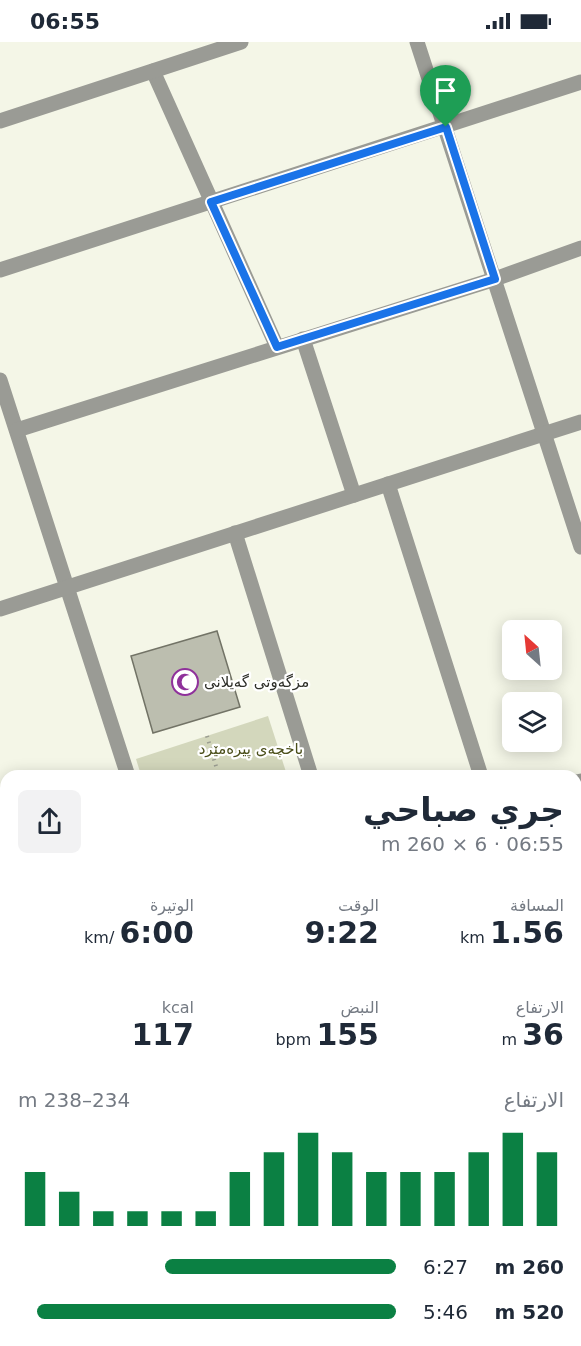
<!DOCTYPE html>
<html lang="ar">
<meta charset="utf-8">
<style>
body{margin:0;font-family:"DejaVu Sans",Cairo,sans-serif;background:#f2f2f3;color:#1f2937;direction:rtl;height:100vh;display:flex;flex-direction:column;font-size:22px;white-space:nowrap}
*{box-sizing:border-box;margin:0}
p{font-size:20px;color:#747a83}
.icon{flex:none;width:33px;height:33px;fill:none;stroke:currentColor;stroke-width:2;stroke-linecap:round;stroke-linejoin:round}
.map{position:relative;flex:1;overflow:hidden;direction:ltr}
.sheet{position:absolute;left:0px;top:728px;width:582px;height:578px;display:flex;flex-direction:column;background:#fff;border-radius:18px 18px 0 0;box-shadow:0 3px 15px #0003;direction:rtl}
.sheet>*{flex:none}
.needle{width:39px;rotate:333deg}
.controls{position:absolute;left:502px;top:578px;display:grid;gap:12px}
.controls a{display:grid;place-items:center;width:60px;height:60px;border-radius:9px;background:#fff;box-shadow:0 3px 15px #0003;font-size:30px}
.pin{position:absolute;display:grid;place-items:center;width:51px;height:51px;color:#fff;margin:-62px -26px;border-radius:50% 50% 50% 0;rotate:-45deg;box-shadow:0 0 6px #0007}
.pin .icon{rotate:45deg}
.round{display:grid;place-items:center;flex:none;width:63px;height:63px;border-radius:9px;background:#f2f2f3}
.head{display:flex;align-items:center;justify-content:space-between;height:102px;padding:0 18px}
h1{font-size:33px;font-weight:700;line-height:45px}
.figures{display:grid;grid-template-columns:repeat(3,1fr);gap:9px;height:102px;padding:6px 18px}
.figures div{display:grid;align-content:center}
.figures b{font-size:30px;font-weight:700}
.figures small{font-size:16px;font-weight:400}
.figures p{font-size:16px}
.chart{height:168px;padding:12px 18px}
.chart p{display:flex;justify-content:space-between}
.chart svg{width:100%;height:108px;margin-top:6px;stroke:#0b8043;stroke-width:6}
ul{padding:0 18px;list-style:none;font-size:20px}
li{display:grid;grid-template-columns:96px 72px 1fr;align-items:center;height:45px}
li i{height:15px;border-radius:8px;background:#0b8043}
.status{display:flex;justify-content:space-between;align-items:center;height:42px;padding:0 30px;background:#fff;direction:ltr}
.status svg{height:16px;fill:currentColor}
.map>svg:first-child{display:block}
.green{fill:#d3d7bc}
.building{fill:#bcbeaf;stroke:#727366;stroke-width:1.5}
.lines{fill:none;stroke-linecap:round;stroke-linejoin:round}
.path{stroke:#9b9d92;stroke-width:4;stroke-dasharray:1.5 4.5;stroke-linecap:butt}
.street{stroke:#9a9b95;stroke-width:15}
.secondary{stroke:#6f7167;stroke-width:15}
.route-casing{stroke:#fff;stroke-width:12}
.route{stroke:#1a73e8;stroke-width:8}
.labels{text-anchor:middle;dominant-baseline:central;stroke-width:4.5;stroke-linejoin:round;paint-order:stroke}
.poi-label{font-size:15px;fill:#2d2e28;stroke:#fff;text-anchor:start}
.park-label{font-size:15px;fill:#4a4e19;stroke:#fff}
</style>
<div class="status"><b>06:55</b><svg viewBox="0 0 49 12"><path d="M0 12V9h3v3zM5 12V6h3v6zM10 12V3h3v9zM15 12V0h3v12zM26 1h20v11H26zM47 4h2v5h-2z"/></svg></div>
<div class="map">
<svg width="581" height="1304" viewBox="0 0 581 1304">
<rect width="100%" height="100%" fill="#f4f6e7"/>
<polygon class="green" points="268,674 287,733 141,733 136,717"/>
<polygon class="building" points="217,589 240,665 153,691 131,614"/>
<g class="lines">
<polyline class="path" points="207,694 219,734"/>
<g class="street">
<polyline points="417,0 581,505"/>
<polyline points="153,29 277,305"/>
<polyline points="0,79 241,0"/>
<polyline points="0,228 581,40"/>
<polyline points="303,297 354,453"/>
<polyline points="0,338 128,734"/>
<polyline points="17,388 495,237 581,206"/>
<polyline points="388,442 481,734"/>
<polyline points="235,491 311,734"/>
<polyline points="0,567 581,380"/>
<polyline points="576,740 581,739"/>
<polyline points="0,834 6,851"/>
<polyline points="576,899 581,897"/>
<polyline points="0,927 6,925"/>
<polyline points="576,1041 581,1063"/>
<polyline points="0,1084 6,1082"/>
<polyline points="0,1234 6,1253"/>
<polyline points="163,1299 164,1304"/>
<polyline points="317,1299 318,1304"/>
<polyline points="477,1299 478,1304"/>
</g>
<g class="secondary">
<polyline points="576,1173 581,1172"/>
<polyline points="576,1195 581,1194"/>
<polyline points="0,1260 6,1259"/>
<polyline points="0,1289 6,1288"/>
</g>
</g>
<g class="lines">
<defs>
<polygon id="route" points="446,85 495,237 277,305 211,160"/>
</defs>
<use href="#route" class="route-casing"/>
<use href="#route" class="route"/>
</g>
<defs>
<symbol id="mosque-ring" viewBox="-11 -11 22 22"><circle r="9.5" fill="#fff" stroke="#8f319b" stroke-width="1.5"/><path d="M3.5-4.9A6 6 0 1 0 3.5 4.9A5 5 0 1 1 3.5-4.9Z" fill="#8f319b"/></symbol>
</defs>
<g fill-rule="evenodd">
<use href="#mosque-ring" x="170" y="625" width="30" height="30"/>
</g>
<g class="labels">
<g class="poi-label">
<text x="204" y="640">مزگەوتی گەیلانی</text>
</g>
<g class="park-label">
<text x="251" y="707">باخچەی پیرەمێرد</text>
</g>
</g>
</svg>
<div class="controls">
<a><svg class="needle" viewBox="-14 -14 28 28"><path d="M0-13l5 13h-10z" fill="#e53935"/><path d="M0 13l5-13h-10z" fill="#747a83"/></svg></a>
<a><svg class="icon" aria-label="layers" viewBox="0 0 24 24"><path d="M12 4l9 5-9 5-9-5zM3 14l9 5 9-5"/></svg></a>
</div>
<div class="pin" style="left:446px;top:85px;background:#1e9e55"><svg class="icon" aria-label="arrive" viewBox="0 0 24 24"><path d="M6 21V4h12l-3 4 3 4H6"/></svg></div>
<section class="sheet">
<div class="head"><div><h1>جري صباحي</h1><p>06:55 · 6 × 260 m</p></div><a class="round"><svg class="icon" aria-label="share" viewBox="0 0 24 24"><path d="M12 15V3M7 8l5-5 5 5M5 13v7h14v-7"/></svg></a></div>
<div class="figures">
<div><p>المسافة</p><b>1.56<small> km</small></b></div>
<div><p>الوقت</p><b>9:22</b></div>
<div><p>الوتيرة</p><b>6:00<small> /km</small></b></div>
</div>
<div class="figures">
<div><p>الارتفاع</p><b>36<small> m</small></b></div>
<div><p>النبض</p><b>155<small> bpm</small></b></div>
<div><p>kcal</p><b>117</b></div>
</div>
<div class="chart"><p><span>الارتفاع</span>234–238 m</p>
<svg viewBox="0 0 160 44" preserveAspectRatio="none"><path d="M5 44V22M15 44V30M25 44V38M35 44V38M45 44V38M55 44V38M65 44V22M75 44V14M85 44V6M95 44V14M105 44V22M115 44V22M125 44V22M135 44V14M145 44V6M155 44V14"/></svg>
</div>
<ul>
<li><b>260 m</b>6:27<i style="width:61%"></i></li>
<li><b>520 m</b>5:46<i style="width:95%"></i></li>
</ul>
</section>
</div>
